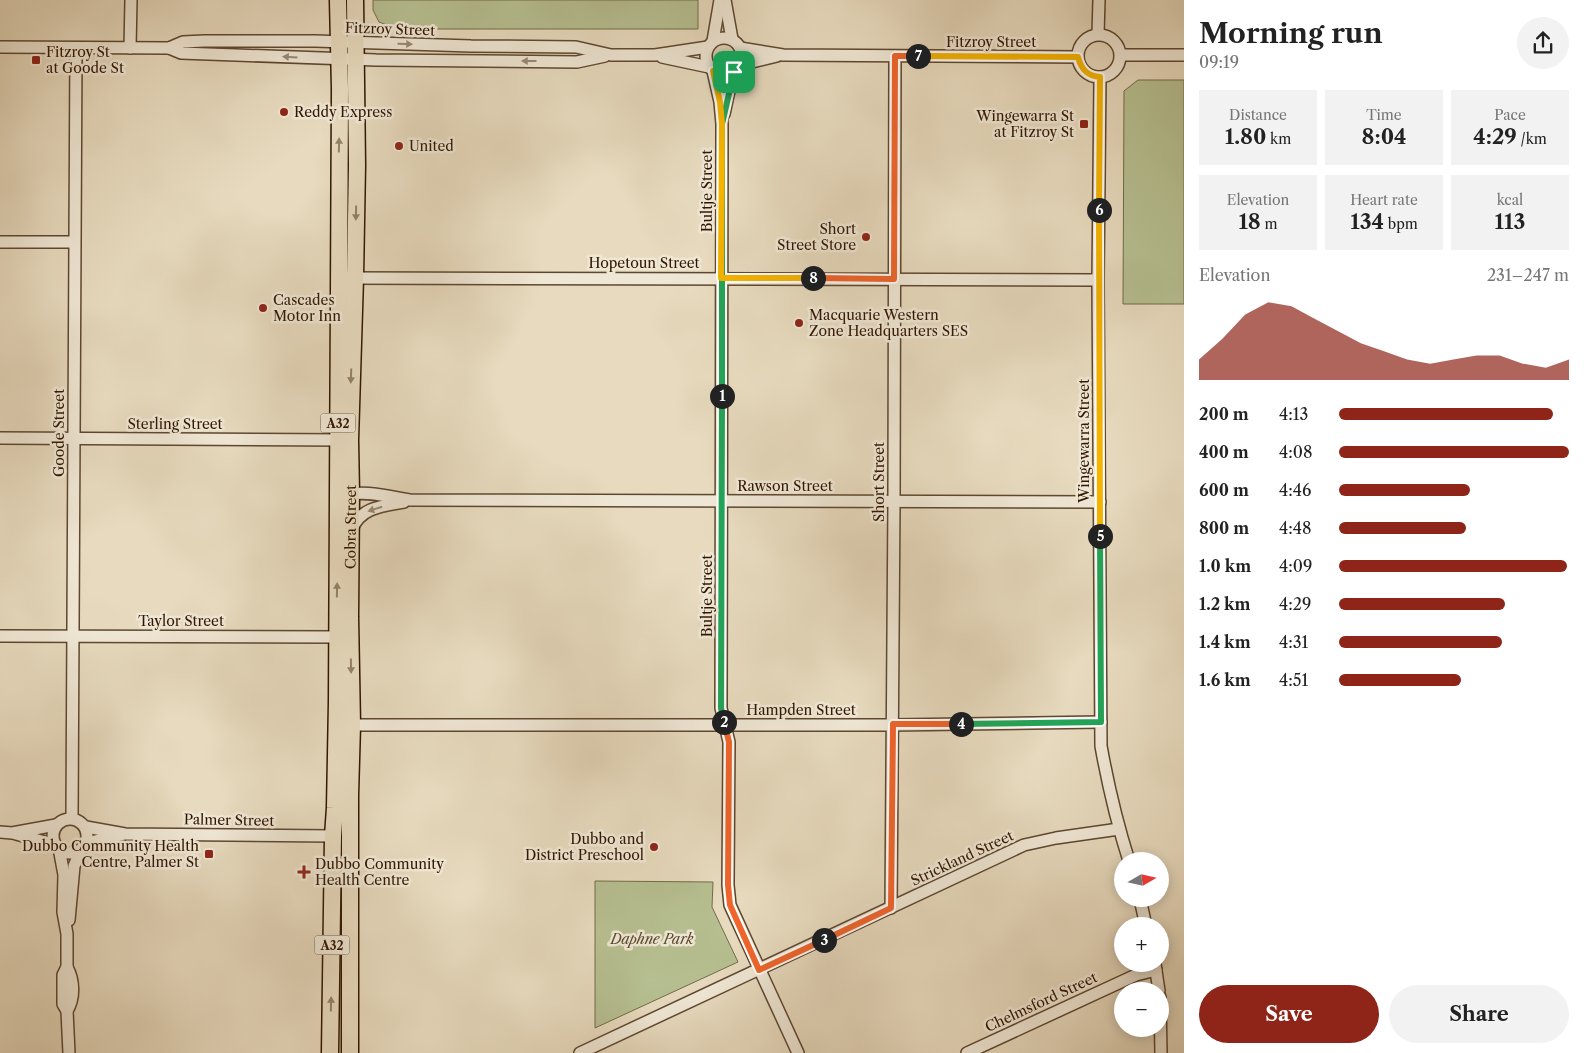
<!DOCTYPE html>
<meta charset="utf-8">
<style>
body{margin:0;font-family:"Libre Caslon Text",serif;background:#f2f2f2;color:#222;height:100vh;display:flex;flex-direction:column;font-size:19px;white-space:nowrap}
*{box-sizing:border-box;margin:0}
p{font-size:16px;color:#767676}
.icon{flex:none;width:28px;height:28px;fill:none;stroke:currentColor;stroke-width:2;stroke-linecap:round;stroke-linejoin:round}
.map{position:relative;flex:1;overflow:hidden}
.details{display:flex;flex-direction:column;background:#fff;width:400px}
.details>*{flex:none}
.needle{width:32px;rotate:81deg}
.controls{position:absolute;left:1114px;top:852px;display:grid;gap:10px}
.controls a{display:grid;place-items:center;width:55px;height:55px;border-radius:50%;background:#fff;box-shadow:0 2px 12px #0003;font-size:25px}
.pin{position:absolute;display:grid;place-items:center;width:42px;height:42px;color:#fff;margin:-21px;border-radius:10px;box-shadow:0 2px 8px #0006}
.km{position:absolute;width:25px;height:25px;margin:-12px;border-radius:50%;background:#222;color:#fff;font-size:14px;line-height:25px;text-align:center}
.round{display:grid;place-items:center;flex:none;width:52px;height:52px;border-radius:26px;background:#f2f2f2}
.overview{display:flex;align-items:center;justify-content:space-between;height:85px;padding:0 15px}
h1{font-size:28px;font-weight:800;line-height:38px}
.figures{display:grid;grid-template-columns:repeat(3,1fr);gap:8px;height:85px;padding:5px 15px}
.figures div{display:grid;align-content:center;border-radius:0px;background:#f2f2f2;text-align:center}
.figures b{font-size:21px;font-weight:800}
.figures small{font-size:14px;font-weight:400}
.figures p{font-size:14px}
.chart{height:140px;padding:10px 15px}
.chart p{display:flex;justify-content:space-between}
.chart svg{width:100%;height:90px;margin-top:5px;fill:#8f2418;opacity:.7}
.cta{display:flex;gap:10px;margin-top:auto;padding:10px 15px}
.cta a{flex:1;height:58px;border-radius:30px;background:#8f2418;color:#fff;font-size:20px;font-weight:800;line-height:58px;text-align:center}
.cta a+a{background:#f2f2f2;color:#222}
ul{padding:0 15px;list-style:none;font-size:16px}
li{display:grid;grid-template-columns:80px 60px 1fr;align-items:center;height:38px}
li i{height:12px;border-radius:6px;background:#8f2418}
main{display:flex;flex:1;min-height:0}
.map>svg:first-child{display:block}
.green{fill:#b6bf91;stroke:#746a48}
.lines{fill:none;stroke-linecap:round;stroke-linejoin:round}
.minor-casing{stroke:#5e4730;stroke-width:14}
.highway-casing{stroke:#311600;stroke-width:19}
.minor{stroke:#efe7d5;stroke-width:11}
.highway{stroke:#e7dabe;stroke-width:16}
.oneway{fill:#9a8975}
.oneway2{fill:#958268}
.split-1-casing{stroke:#fff;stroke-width:10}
.split-2-casing{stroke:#fff;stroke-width:10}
.split-3-casing{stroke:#fff;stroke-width:10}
.split-4-casing{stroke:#fff;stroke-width:10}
.split-5-casing{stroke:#fff;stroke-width:10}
.split-6-casing{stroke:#fff;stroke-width:10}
.split-7-casing{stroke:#fff;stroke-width:10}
.split-8-casing{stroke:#fff;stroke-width:10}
.split-9-casing{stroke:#fff;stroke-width:10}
.split-1{stroke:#22a559;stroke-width:6}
.split-2{stroke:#22a559;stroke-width:6}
.split-3{stroke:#f0652b;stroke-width:6}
.split-4{stroke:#f0652b;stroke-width:6}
.split-5{stroke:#22a559;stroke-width:6}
.split-6{stroke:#f5b400;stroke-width:6}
.split-7{stroke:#f5b400;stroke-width:6}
.split-8{stroke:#f0652b;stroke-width:6}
.split-9{stroke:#f5b400;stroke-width:6}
.poi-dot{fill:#8f2418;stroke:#efe7d5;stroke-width:2}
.labels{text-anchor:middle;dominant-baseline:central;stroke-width:5;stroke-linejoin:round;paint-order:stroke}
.shield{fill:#efe7d5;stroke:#6a5540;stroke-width:1}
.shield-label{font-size:12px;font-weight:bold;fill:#311600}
.street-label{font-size:14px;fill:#311600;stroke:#efe7d5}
.poi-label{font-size:14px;fill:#311600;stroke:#efe7d5;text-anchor:start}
.park-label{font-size:14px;font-style:italic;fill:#59492c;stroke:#efe7d5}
</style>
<main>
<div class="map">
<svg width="1184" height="1053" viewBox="0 0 1184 1053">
<rect width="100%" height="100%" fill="#e7dabe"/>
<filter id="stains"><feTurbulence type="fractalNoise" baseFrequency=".004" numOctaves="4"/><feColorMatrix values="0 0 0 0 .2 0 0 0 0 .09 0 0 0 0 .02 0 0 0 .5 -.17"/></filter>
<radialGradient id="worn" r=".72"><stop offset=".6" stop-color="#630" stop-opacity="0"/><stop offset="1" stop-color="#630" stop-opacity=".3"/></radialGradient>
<g class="green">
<polygon points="373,0 698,0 698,29 424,29 392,27 379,22 373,10"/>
<polygon points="1138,80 1184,80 1184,304 1123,304 1124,91"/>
<polygon points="595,881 713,882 712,907 738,962 595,1028"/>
</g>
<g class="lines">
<defs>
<g id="minor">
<polyline points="725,0 732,39"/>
<polyline points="1098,34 1099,0"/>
<circle cx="1099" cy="56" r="21"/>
<circle cx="724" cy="56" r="18"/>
<polyline points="713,41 720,0"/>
<polyline points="0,47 169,48 183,42 204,41 315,41 471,46 576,47 611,55 655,55 708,47"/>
<polyline points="130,48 131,0"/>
<polyline points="169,48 181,53 376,60 577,62 605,56"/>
<polyline points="740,48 783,55 1078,57"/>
<polyline points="1121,55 1184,55"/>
<polyline points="662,57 709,67"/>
<polyline points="740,65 777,56"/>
<polyline points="713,71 720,102 722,124 721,708 729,742 728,885 730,905 798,1053"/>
<path d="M1100 77 1098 280 1101 746C1108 785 1117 823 1129 861"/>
<polyline points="724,114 733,72"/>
<polyline points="0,242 74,242"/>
<polyline points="348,278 1098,280"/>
<polyline points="0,438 343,440"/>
<path d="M345 497C358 488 395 498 410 500L1100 502"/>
<path d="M352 529C361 507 383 506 404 502"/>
<polyline points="0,636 337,637 342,634"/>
<polyline points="352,725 893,725 1101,722"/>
<polyline points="72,818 76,48"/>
<circle cx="70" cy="836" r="17"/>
<polyline points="86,827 125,834 333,836"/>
<polyline points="0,832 12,833 56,825"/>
<polyline points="16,834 56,845"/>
<polyline points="86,843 121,835"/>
<polyline points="59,848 64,875 63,912 67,934 67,967 63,975 63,1004 67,1011 69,1053"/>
<polyline points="1140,899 1146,926"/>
<polyline points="891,908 894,501 895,56"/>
<polyline points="69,920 74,866 81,850"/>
<polyline points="1155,964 1159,991"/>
<path d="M67 967C74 980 75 998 67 1011"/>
<polyline points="1160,997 1161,1053"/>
<polyline points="580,1053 1024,845 1056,838 1119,829"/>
<polyline points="967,1053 1136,975 1156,970"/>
</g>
<g id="highway">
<polyline points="330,1053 333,836 335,808 337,702 340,89 338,0"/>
<path id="s1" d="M350 1053V795L352 725 350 617 351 494 350 440 355 278 357 165 355 0"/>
</g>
</defs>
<use href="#minor" class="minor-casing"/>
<use href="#highway" class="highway-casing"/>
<use href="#minor" class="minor"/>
<use href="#highway" class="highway"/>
</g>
<defs><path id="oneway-solid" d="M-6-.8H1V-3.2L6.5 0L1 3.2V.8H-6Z" transform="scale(1.25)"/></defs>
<g class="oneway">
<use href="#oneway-solid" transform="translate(405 44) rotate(2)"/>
<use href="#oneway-solid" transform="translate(290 57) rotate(-176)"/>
<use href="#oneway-solid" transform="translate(529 61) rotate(-180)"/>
<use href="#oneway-solid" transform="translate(375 509) rotate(162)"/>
</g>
<g class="oneway2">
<use href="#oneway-solid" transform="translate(339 145) rotate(-89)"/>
<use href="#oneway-solid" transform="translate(356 213) rotate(91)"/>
<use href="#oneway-solid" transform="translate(351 376) rotate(92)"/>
<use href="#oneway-solid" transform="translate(337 590) rotate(-89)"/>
<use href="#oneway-solid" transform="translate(351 666) rotate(89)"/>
<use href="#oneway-solid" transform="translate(331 1004) rotate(-89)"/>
</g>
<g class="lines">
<defs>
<polyline id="split-1" points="722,396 722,124 734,72"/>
<polyline id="split-2" points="722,396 721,708 724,722"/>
<polyline id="split-3" points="724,722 729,742 728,885 730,905 759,970 824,940"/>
<polyline id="split-4" points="824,940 891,908 893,724 961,724"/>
<polyline id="split-5" points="961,724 1101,722 1100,536"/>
<polyline id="split-6" points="1099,210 1100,536"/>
<path id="split-7" d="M918 56 1078 57C1081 69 1087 76 1100 77L1099 210"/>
<polyline id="split-8" points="813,278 894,279 895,56 918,56"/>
<polyline id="split-9" points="734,72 721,74 713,71 720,102 722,124 721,278 813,278"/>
</defs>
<use href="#split-1" class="split-1-casing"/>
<use href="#split-2" class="split-2-casing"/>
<use href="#split-3" class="split-3-casing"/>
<use href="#split-4" class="split-4-casing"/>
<use href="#split-5" class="split-5-casing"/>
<use href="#split-6" class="split-6-casing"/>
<use href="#split-7" class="split-7-casing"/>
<use href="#split-8" class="split-8-casing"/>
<use href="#split-9" class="split-9-casing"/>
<use href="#split-1" class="split-1"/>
<use href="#split-2" class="split-2"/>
<use href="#split-3" class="split-3"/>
<use href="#split-4" class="split-4"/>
<use href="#split-5" class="split-5"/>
<use href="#split-6" class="split-6"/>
<use href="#split-7" class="split-7"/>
<use href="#split-8" class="split-8"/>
<use href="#split-9" class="split-9"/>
</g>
<g class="poi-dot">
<rect x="31" y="55" width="10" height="10" rx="2.5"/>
<circle cx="284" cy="112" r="5"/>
<rect x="1079" y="119" width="10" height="10" rx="2.5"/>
<circle cx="399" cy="146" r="5"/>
<circle cx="866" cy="237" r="5"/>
<circle cx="263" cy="308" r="5"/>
<circle cx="799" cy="323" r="5"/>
<circle cx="654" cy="847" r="5"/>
<rect x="204" y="849" width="10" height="10" rx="2.5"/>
<path d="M301.5 864.5h5v5h5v5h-5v5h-5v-5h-5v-5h5z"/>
</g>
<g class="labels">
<g class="shield">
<rect x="320.5" y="413.5" width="35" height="19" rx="4"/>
<rect x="314.5" y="935.5" width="35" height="19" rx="4"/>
</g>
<g class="shield-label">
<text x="338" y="423">A32</text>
<text x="332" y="945">A32</text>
</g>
<g class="street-label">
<text transform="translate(390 29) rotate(2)">Fitzroy Street</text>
<text x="991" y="42">Fitzroy Street</text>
<text transform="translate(707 191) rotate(-90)">Bultje Street</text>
<text x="644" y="263">Hopetoun Street</text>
<text x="175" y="424">Sterling Street</text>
<text transform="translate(59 433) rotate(-90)">Goode Street</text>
<text transform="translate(1084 441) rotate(-90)">Wingewarra Street</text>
<text transform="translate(879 482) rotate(-90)">Short Street</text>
<text x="785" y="486">Rawson Street</text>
<text stroke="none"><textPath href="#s1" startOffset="526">Cobra Street</textPath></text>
<text transform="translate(707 596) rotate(-90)">Bultje Street</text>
<text x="181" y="621">Taylor Street</text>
<text x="801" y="710">Hampden Street</text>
<text transform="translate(229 820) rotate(1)">Palmer Street</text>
<text transform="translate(962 858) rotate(-25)">Strickland Street</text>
<text transform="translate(1041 1002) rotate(-25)">Chelmsford Street</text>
</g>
<g class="poi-label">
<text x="46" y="52">Fitzroy St<tspan x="46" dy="16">at Goode St</tspan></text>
<text x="294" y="112">Reddy Express</text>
<text x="1074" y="116" text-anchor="end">Wingewarra St<tspan x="1074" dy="16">at Fitzroy St</tspan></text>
<text x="409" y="146">United</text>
<text x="856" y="229" text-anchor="end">Short<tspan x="856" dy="16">Street Store</tspan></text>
<text x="273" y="300">Cascades<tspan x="273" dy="16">Motor Inn</tspan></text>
<text x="809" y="315">Macquarie Western<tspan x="809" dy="16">Zone Headquarters SES</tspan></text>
<text x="644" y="839" text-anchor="end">Dubbo and<tspan x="644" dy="16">District Preschool</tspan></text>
<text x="199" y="846" text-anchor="end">Dubbo Community Health<tspan x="199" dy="16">Centre, Palmer St</tspan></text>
<text x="315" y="864">Dubbo Community<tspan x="315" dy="16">Health Centre</tspan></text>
</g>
<g class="park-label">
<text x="652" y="939">Daphne Park</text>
</g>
</g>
<rect width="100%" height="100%" filter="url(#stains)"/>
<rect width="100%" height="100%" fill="url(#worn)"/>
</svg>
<div class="controls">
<a><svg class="needle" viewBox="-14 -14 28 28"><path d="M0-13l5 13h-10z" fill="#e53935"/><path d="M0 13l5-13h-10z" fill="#767676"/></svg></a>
<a>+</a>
<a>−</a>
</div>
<div class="pin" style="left:734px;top:72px;background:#1e9e55"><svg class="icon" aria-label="arrive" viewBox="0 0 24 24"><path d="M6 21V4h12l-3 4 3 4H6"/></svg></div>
<b class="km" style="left:722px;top:396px">1</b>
<b class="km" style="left:724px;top:722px">2</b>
<b class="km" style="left:824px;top:940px">3</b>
<b class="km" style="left:961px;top:724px">4</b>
<b class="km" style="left:1100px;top:536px">5</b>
<b class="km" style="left:1099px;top:210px">6</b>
<b class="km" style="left:918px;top:56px">7</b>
<b class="km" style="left:813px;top:278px">8</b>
</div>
<section class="details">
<div class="overview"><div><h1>Morning run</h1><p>09:19</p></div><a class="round"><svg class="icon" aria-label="share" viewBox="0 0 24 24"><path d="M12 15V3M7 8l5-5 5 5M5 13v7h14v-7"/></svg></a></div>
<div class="figures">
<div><p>Distance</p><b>1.80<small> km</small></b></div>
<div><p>Time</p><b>8:04</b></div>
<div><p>Pace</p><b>4:29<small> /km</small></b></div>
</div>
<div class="figures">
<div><p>Elevation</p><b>18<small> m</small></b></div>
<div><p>Heart rate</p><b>134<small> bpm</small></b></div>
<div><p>kcal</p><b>113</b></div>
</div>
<div class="chart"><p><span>Elevation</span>231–247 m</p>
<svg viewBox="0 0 160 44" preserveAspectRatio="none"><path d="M0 44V34L10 24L20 12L30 6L40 8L50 14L60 20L70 26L80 30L90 34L100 36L110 34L120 32L130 32L140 36L150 38L160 34V44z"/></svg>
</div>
<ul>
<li><b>200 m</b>4:13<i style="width:93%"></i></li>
<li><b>400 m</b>4:08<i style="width:100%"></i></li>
<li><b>600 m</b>4:46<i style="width:57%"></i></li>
<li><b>800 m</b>4:48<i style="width:55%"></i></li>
<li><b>1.0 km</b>4:09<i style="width:99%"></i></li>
<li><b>1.2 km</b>4:29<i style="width:72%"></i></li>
<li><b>1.4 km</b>4:31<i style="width:71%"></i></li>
<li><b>1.6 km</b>4:51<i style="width:53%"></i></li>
</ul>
<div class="cta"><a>Save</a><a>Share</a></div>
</section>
</main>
